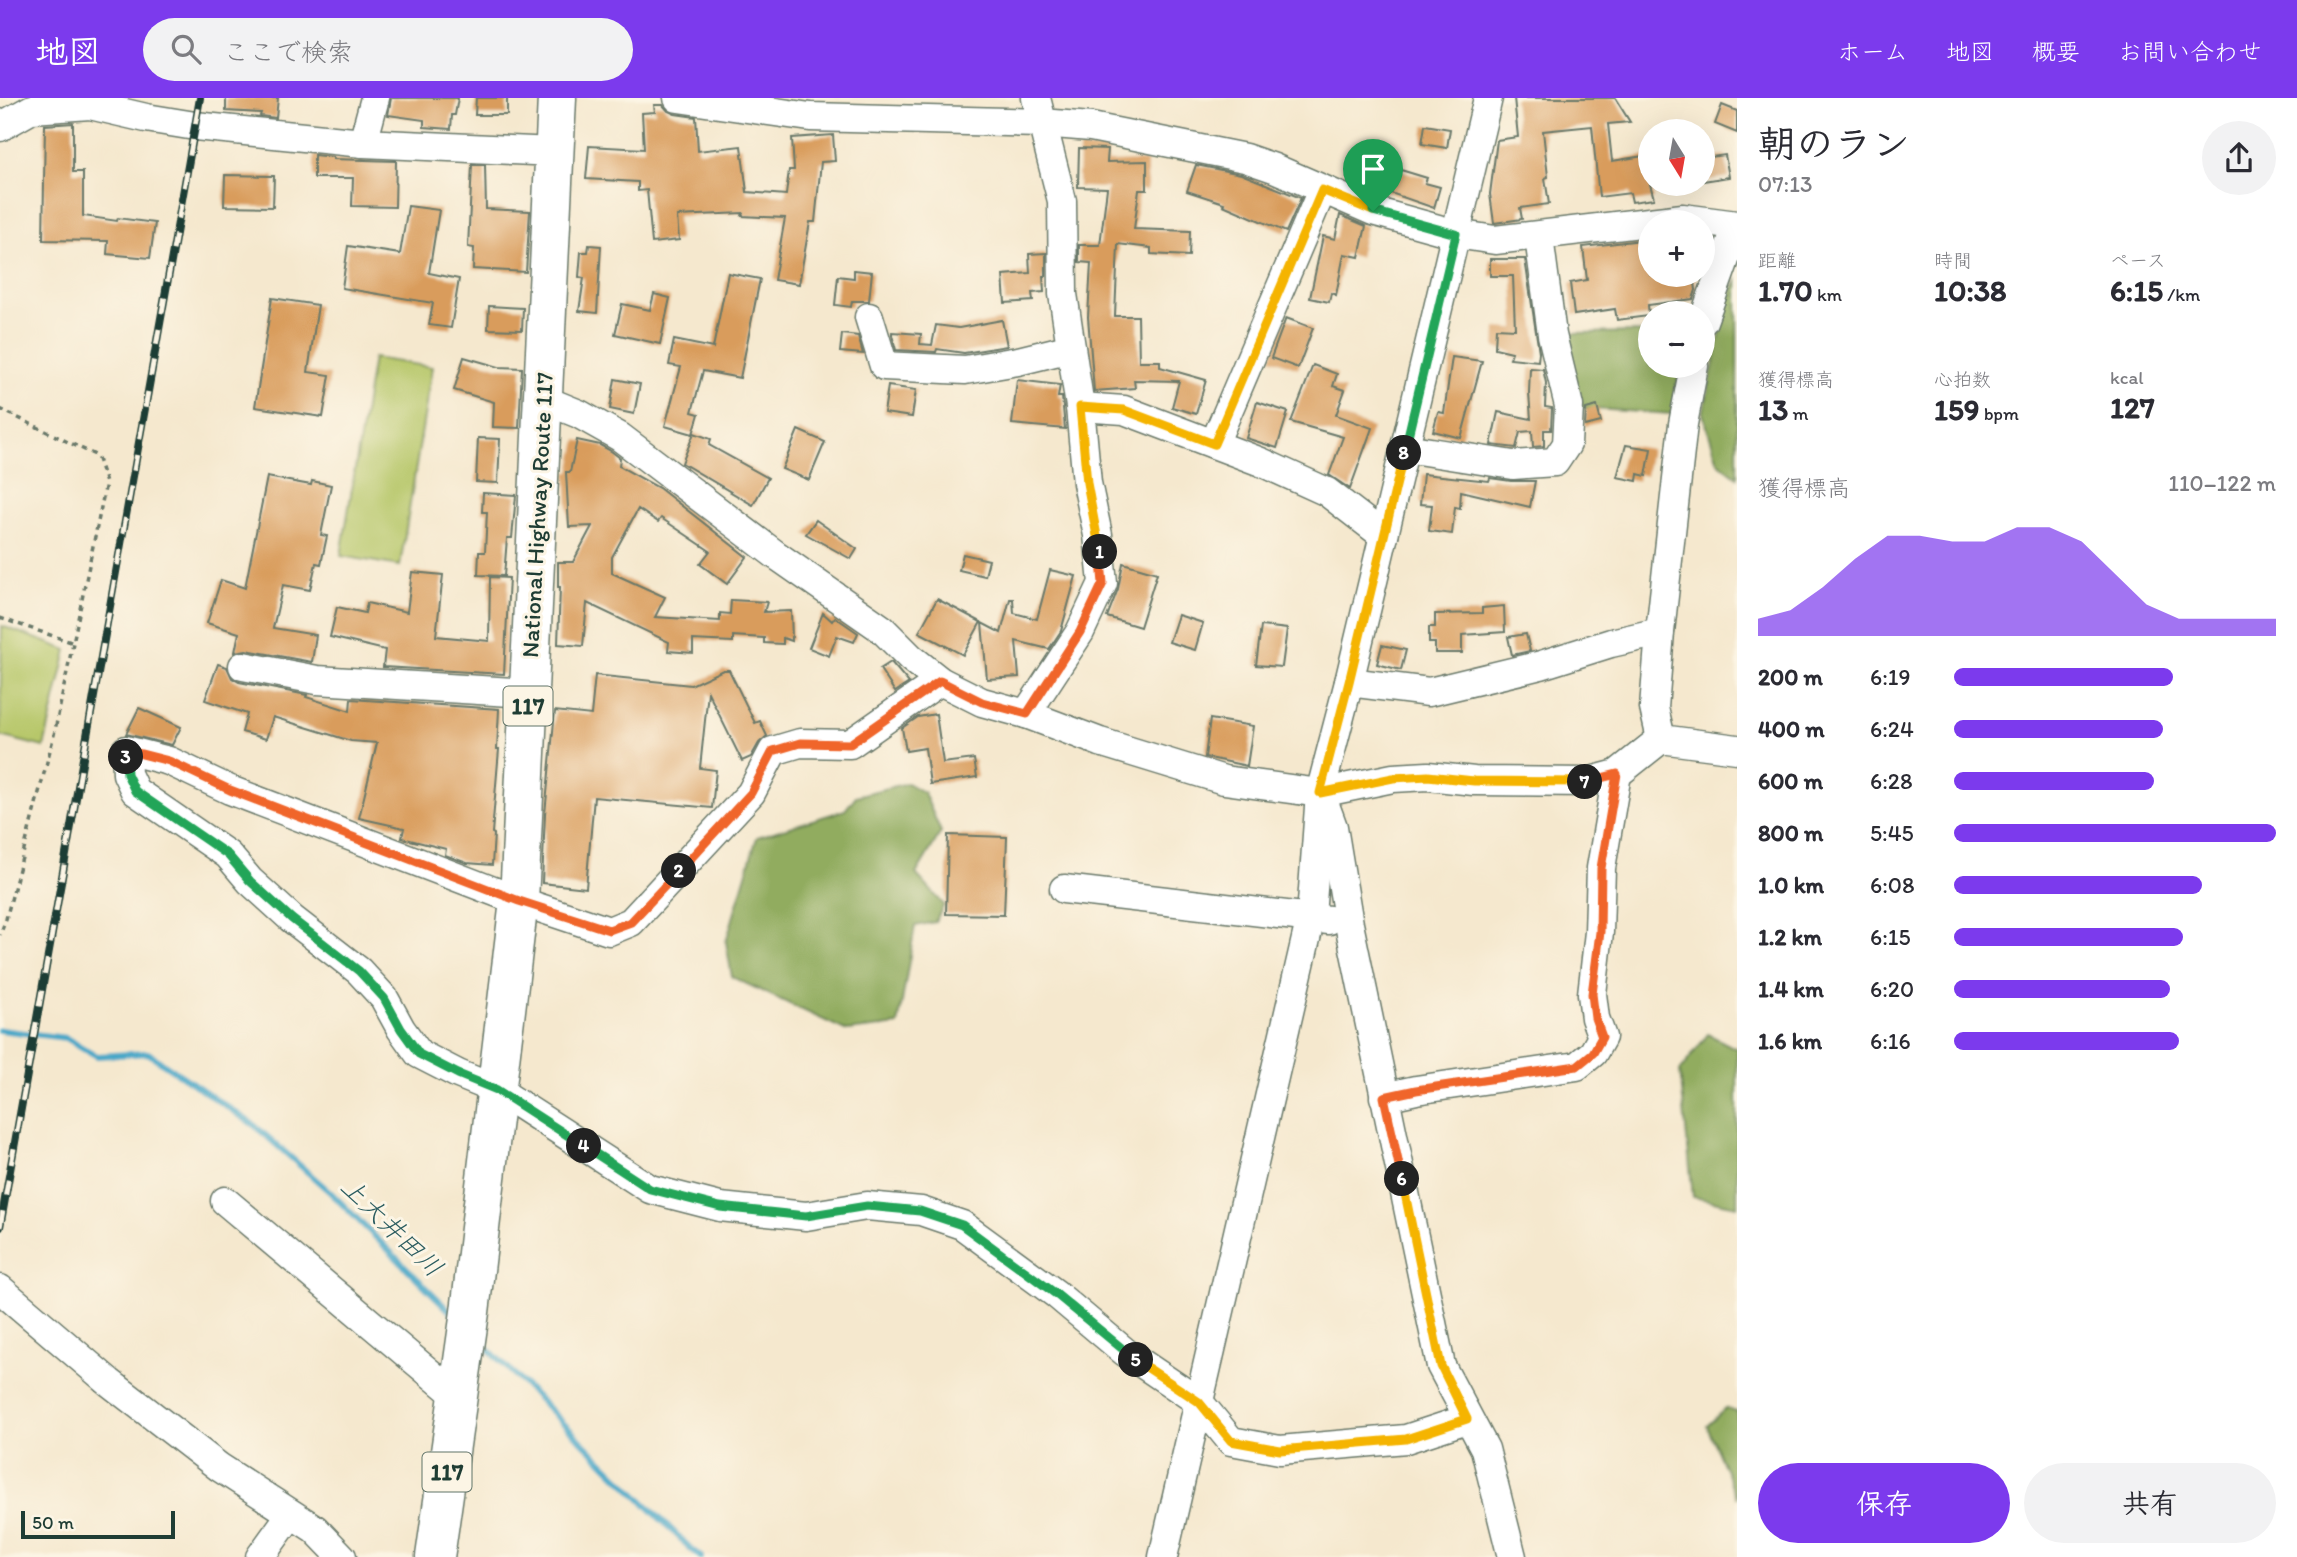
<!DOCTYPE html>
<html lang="ja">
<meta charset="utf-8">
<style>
body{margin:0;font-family:Itim,"Klee One",sans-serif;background:#f2f2f3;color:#2b2b33;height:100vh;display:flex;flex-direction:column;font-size:26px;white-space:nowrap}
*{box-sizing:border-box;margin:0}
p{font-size:23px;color:#7c7c81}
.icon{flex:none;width:38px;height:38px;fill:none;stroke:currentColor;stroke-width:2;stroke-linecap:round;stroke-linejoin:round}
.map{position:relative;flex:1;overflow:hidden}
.drawer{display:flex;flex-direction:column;background:#fff;width:560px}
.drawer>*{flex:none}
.needle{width:46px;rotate:169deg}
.controls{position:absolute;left:1638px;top:21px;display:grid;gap:14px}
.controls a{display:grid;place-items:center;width:77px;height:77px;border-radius:50%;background:#fff;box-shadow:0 7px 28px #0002;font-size:35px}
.scale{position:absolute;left:21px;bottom:18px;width:154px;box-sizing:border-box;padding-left:7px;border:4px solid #1f3d34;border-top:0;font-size:19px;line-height:24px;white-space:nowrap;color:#1f3d34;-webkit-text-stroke:5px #fcf5e5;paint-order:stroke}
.pin{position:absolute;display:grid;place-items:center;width:60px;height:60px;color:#fff;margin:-72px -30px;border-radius:50% 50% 50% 0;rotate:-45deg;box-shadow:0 0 7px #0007}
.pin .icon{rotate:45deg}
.km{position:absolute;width:35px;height:35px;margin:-18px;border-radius:50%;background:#222;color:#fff;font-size:19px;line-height:35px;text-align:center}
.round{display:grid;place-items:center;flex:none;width:74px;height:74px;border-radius:37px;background:#f2f2f3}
.summary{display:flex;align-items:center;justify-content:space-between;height:119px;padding:0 21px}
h1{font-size:38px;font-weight:700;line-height:52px}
.figures{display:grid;grid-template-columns:repeat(3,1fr);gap:10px;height:119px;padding:7px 21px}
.figures div{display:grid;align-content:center}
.figures b{font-size:30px;font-weight:700}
.figures small{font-size:19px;font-weight:400}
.figures p{font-size:19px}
.chart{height:196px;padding:14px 21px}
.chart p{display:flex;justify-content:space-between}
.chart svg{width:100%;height:126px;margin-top:7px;fill:#7c3aed;opacity:.7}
.button{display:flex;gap:14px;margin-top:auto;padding:14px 21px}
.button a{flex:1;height:80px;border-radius:42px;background:#7c3aed;color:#fff;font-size:28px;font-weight:700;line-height:80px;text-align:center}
.button a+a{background:#f2f2f3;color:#2b2b33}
ul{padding:0 21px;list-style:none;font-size:23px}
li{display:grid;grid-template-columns:112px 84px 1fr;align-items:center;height:52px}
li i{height:18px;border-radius:9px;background:#7c3aed}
header{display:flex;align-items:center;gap:42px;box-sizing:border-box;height:98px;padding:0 35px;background:#7c3aed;color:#fff}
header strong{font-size:33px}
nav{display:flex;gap:38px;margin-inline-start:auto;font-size:24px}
.search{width:490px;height:63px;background:#f2f2f3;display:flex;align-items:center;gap:18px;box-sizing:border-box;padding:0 24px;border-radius:38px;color:#7c7c81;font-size:26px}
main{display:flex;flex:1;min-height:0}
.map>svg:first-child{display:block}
.green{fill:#b7c76a;stroke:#6b824f;stroke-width:2}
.forest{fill:#91ac5e;stroke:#587449;stroke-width:2}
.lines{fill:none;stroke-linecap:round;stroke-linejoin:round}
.stream{stroke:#4aa7c8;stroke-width:6}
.building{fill:#d99c5c}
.minor-casing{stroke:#6a796a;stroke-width:31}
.highway-casing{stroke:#6a796a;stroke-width:41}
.path{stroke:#6a796a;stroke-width:3.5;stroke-dasharray:5 5;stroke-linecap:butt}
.minor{stroke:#fff;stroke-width:28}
.highway{stroke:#fff;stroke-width:38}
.rail-casing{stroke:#1f3d34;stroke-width:8}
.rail{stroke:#fcf5e5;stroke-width:5;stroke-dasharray:16;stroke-linecap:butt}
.split-1-casing{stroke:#fff;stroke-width:14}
.split-2-casing{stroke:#fff;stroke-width:14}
.split-3-casing{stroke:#fff;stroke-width:14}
.split-4-casing{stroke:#fff;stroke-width:14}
.split-5-casing{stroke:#fff;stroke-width:14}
.split-6-casing{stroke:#fff;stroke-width:14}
.split-7-casing{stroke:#fff;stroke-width:14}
.split-8-casing{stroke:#fff;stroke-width:14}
.split-9-casing{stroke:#fff;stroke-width:14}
.split-1{stroke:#f5b400;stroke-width:9}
.split-2{stroke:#f0652b;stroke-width:9}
.split-3{stroke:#f0652b;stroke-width:9}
.split-4{stroke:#22a559;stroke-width:9}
.split-5{stroke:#22a559;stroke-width:9}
.split-6{stroke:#f5b400;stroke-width:9}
.split-7{stroke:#f0652b;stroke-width:9}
.split-8{stroke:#f5b400;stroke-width:9}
.split-9{stroke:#22a559;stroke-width:9}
.labels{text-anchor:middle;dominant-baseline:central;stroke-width:6;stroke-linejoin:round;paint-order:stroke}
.shield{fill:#fcf5e5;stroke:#617469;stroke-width:2}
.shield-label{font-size:23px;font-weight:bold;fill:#1f3d34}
.street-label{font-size:24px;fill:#1f3d34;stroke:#fcf5e5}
.water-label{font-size:26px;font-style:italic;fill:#2c5d60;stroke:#fcf5e5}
</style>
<header>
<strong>地図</strong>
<div class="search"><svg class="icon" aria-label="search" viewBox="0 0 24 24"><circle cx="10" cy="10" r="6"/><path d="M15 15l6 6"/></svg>ここで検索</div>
<nav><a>ホーム</a><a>地図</a><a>概要</a><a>お問い合わせ</a></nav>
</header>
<main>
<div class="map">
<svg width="1737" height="1459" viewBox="0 0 1737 1459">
<rect width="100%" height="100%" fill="#fcf5e5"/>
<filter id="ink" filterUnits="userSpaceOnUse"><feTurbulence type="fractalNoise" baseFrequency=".0143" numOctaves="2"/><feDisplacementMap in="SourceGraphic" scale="14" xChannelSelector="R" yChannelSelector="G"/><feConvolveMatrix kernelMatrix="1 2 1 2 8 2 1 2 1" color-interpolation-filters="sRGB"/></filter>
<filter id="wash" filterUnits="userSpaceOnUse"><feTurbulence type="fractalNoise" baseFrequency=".00686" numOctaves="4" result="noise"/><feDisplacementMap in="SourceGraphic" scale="28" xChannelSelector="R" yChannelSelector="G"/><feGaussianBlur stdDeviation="1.57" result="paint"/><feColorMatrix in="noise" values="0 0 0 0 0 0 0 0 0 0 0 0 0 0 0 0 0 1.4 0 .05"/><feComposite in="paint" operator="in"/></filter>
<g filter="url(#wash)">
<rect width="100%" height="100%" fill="#f5e8ce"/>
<g class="green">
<polygon points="373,260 432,269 400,468 341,458"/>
<polygon points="2,528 67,552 44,649 0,638"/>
</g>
<g class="forest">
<polygon points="1737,180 1737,379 1718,364 1703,316 1726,208"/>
<polygon points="1650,234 1650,268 1681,268 1672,316 1579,310 1568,235"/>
<polygon points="907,685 924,695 941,734 916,776 944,807 935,824 915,828 898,927 847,933 732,879 726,844 757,739 845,712 856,698"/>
<polygon points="1708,936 1737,951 1737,1108 1693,1099 1680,973"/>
<polygon points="1726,1310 1737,1313 1737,1400 1707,1328"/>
</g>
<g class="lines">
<g class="stream">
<polyline points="0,932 66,940 97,958 148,955 254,1027 330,1094 454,1217"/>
<polyline points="479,1242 690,1450 701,1459"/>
</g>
</g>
<g id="blocks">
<g class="building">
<polygon points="226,0 278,0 276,20 260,18 261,15 226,13"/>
<polygon points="391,0 458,0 455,17 452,17 451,31 424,29 424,22 388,17"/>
<polygon points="476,0 507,0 507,17 475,17"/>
<polygon points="1514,0 1615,0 1630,24 1608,26 1612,63 1650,57 1650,86 1654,101 1632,104 1630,95 1599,99 1592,28 1543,33 1548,79 1545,80 1549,106 1520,110 1522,121 1494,125 1490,96 1497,42 1518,39"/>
<polygon points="654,7 663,7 668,13 675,16 696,19 698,53 741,48 747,94 786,97 789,72 794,72 792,40 833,37 835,63 821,64 815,124 810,124 799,186 774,182 785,120 742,118 743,115 677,118 679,142 652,145 647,92 638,93 638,84 586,81 589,48 644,51 642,15 655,14"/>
<polygon points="1722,7 1737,13 1737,35 1715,26"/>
<polygon points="73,25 73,74 83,74 83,118 117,123 118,120 155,125 150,160 107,156 108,143 43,142 45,27"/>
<polygon points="1425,27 1450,31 1447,50 1422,46"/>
<polygon points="1079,50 1108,51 1107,64 1147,63 1147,92 1139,92 1134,131 1190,133 1189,158 1151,156 1151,150 1118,146 1115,218 1138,218 1139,263 1160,263 1160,269 1206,282 1196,316 1172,309 1179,283 1134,282 1135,290 1094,293 1088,219 1091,165 1079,164 1079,147 1100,147 1107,90 1078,89"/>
<polygon points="314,57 333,59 333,61 396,63 395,109 352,108 353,80 314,80"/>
<polygon points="1725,57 1729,79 1703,83 1703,60"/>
<polygon points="1355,58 1427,80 1425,85 1440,89 1434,110 1347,80"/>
<polygon points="472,67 485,67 486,111 530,113 526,174 473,171 474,150 468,149"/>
<polygon points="1196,67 1241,76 1301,100 1286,134 1223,107 1224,105 1187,93"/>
<polygon points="225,77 274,78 273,109 224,108"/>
<polygon points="408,108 439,112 429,175 459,181 451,230 429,227 433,205 342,190 348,148 400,156"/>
<polygon points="1340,117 1366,128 1359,159 1344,156 1336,197 1331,195 1329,204 1310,200 1323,138 1335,141"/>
<polygon points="1650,141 1650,177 1694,177 1696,192 1693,201 1648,207 1649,218 1617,222 1615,211 1574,217 1570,185 1587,182 1583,149"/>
<polygon points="589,147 601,148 597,215 579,213 584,180 579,179 581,154 588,154"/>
<polygon points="1046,155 1046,178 1043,178 1044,194 1032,195 1033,203 1005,205 1003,177 1030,175 1029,156"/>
<polygon points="1490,161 1525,161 1539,254 1538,263 1510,260 1512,254 1495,250 1496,230 1515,231 1513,178 1490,178"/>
<polygon points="854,172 872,174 869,203 852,203 851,209 835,207 838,178 854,180"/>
<polygon points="728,175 760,181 740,280 703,273 692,314 699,316 693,336 665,328 681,269 669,267 674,242 713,250"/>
<polygon points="654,196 670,200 660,246 615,236 622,206 650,212"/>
<polygon points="272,200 318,207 308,274 330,277 323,319 255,309"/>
<polygon points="489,208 523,210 522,232 488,231"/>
<polygon points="1286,220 1313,230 1298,270 1271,260"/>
<polygon points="1002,222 1007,248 964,255 937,251 936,254 896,252 892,237 892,234 921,236 920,246 932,247 936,227 959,230"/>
<polygon points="842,236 858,238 863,256 840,254"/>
<polygon points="464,259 499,269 522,270 519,330 493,329 494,304 454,292"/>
<polygon points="1452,259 1482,263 1461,340 1433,333 1438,314 1444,315"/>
<polygon points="1313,267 1337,276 1333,288 1345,292 1336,317 1372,330 1350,391 1329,377 1343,339 1291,324"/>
<polygon points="1530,270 1543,271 1546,285 1545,309 1552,310 1551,332 1544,332 1544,348 1533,349 1532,333 1520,334 1516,350 1491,347 1498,314 1531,321 1529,295"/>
<polygon points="615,281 640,286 634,316 610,311"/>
<polygon points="1017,282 1060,287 1058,299 1062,299 1065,331 1012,326"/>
<polygon points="888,288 916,292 912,319 884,315"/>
<polygon points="1257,304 1288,314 1277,350 1246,340"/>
<polygon points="1597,308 1601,324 1585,328 1586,311"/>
<polygon points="798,332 825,344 809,382 782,371"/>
<polygon points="694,335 711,341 709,347 768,380 753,407 682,365"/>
<polygon points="478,340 500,341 498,385 476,384"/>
<polygon points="577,342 600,347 611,353 620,360 619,368 659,390 747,459 727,486 700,466 710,453 661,420 658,424 638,411 612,459 612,475 665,499 655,519 720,523 720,515 730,516 731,502 767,504 764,514 791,513 792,543 783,540 783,546 764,545 764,540 733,538 733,544 693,542 693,555 668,553 669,544 587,505 583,548 558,546 560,489 558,489 558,464 573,464 592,428 569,429 566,374 570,374"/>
<polygon points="1626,347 1651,351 1646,378 1638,376 1637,383 1617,379"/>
<polygon points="1423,376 1489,383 1490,380 1511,383 1535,383 1530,409 1461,393 1460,410 1455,409 1452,436 1429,433 1432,407 1420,406"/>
<polygon points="267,379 311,387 312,383 331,387 321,437 327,438 321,466 316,465 310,492 283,487 273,530 316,537 312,564 246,552 235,554 239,535 207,525 221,482 245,490"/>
<polygon points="483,395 516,397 512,440 507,440 504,478 478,477 479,454 485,454 487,414 482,414"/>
<polygon points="816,422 857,451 851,461 806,436"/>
<polygon points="963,456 989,462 985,478 959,472"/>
<polygon points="1123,465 1157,475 1140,529 1107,519 1118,491"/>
<polygon points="1050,472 1076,478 1061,533 1049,551 1016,543 1019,579 987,581 982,525 1001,535 1010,501 1013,501 1014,515 1037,521"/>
<polygon points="412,474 443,477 436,538 489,543 490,479 509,480 504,576 383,569 385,552 330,539 337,509 365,515 367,505 407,514"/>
<polygon points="937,501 981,524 963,557 919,534"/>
<polygon points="1504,508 1505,534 1462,537 1462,555 1435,555 1435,545 1429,545 1429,529 1435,529 1435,516 1482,515 1482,510"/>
<polygon points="823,515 832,523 835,519 858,535 854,544 837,538 829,558 809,550"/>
<polygon points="1178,517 1203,525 1195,552 1169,544"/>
<polygon points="1261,528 1287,531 1282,569 1256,567"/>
<polygon points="1526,536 1530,553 1512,557 1508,539"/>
<polygon points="1382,547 1406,552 1401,572 1377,566"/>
<polygon points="891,564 909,585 895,594 880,571"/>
<polygon points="218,566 227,569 232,580 239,584 307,597 306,599 350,613 351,601 499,611 497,651 499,651 492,735 494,736 492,767 467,765 445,757 446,751 402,740 404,730 359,720 377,645 351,643 273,619 266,641 242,634 247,616 205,602"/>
<polygon points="723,572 729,572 755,625 760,623 767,638 759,645 751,659 742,663 708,594 700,670 716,672 712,710 594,699 586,790 542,785 545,716 555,613 591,617 595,577 691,587"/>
<polygon points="139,610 181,629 172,647 126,636"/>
<polygon points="936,616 943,665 974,661 977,679 930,686 925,650 906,653 902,630 918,619"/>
<polygon points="1210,621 1253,628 1247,668 1205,659"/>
<polygon points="948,737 1007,739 1004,817 946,816"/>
</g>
</g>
</g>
<g filter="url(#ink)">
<use href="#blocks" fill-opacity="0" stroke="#6a796a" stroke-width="2"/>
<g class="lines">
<defs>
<g id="minor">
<polyline points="678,0 810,19 1042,25 1091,29 1245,60 1274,70 1373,113 1456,136 1495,142 1683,120 1737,127"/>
<polyline points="0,29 32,11 90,7 146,20 195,28 363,45 554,54"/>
<polyline points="363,45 375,0"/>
<polyline points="869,219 884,268 965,272 1018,263 1071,250"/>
<polyline points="1703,223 1737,128"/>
<polyline points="542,301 579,316 620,339 776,457 882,531 911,560 940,583 982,604 1026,616 1100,644 1224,682 1320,695 1393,680 1428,678 1474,683 1587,684 1617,676 1661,641 1737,651"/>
<polyline points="1080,309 1124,312 1261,364 1327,394 1384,438"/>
<polyline points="1214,346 1322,92"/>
<polyline points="1405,350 1513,367 1555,364 1567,346 1569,308 1552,237 1539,139"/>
<polyline points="243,568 317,582 528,595"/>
<polyline points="940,583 850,646 800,645 773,653 751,695 631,824 609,833 519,803 230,692 169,663 126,652 127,676 135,693 228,757 250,783 292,821 359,873 384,900 401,931 419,956 458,976 497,992 650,1091 720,1109 806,1118 867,1108 921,1113 962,1127 1056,1196 1125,1254 1199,1304 1231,1343 1280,1352 1406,1341 1467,1321"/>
<polyline points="1349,584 1429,594 1541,567 1611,545 1660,534"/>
<polyline points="1026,616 1080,534 1103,485 1098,437 1087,385 1080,309 1063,196 1062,103 1036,0"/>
<polyline points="1661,641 1654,610 1660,534 1683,326 1694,268"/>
<polyline points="1325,707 1333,729 1349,826 1441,1268 1485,1351 1512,1459"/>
<polyline points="1064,791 1329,822"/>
<polyline points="1384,999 1416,992 1577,968 1593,955 1602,939 1595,920 1592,896 1599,834 1601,770 1617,676"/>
<polyline points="225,1103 457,1298"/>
<polyline points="0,1191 109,1284 219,1369 315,1431 342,1459"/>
<polyline points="260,1459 291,1416"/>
<polyline points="1163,1459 1311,819 1320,695 1349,584 1488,0"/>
</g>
<polyline id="highway" points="435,1459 470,1214 519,803 557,0"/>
</defs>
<use href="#minor" class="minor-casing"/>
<use href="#highway" class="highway-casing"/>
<g class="path">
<polyline points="0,311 97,358 106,385 54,637 6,821 0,837"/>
<polyline points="0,520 74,545"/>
</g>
<use href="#minor" class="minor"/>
<use href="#highway" class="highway"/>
<defs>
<polyline id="rail" points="0,1129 200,0"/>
</defs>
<use href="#rail" class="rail-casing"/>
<use href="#rail" class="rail"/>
</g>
</g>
<g class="lines" filter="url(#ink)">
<defs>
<polyline id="split-1" points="1100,454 1087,385 1080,309 1124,312 1214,346 1322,92 1373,113"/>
<polyline id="split-2" points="679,773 751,695 773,653 800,645 850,646 940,583 982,604 1027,616 1080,534 1103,485 1100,454"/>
<polyline id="split-3" points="126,659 126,652 169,663 230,692 519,803 609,832 631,824 679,773"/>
<polyline id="split-4" points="126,659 127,676 135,693 228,757 250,783 292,821 359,873 384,900 401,931 419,956 458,976 497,992 584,1048"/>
<polyline id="split-5" points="584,1048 650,1091 720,1109 806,1118 867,1108 920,1113 962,1127 1056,1196 1136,1262"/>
<polyline id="split-6" points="1136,1262 1199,1304 1231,1343 1280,1352 1406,1341 1467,1321 1441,1268 1402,1081"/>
<polyline id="split-7" points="1402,1081 1384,999 1416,992 1577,968 1593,955 1602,939 1595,920 1592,896 1600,834 1601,770 1617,676 1585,684"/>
<polyline id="split-8" points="1404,355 1349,584 1320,695 1393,680 1428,678 1474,683 1585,684"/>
<polyline id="split-9" points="1373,113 1456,136 1404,355"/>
</defs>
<use href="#split-1" class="split-1-casing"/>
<use href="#split-2" class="split-2-casing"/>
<use href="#split-3" class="split-3-casing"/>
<use href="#split-4" class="split-4-casing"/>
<use href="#split-5" class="split-5-casing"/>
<use href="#split-6" class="split-6-casing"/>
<use href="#split-7" class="split-7-casing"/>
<use href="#split-8" class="split-8-casing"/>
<use href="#split-9" class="split-9-casing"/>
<use href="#split-1" class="split-1"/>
<use href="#split-2" class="split-2"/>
<use href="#split-3" class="split-3"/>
<use href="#split-4" class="split-4"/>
<use href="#split-5" class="split-5"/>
<use href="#split-6" class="split-6"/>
<use href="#split-7" class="split-7"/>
<use href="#split-8" class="split-8"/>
<use href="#split-9" class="split-9"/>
</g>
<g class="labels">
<g class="shield">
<rect x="503.5" y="588.5" width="49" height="39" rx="5"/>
<rect x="422.5" y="1354.5" width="49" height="39" rx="5"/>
</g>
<g class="shield-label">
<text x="528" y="608">117</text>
<text x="447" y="1374">117</text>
</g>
<g class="street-label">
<text transform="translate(537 417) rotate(-87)">National Highway Route 117</text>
</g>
<g class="water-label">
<text transform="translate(392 1129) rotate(44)">上大井田川</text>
</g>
</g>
</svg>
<div class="controls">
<a><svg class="needle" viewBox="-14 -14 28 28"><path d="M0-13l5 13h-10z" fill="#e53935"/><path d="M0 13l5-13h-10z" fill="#7c7c81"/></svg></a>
<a>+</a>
<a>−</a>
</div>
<div class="scale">50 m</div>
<div class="pin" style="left:1373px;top:113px;background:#1e9e55"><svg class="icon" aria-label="arrive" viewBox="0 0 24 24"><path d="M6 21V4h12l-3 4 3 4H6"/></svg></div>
<b class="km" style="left:1100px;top:454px">1</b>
<b class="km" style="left:679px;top:773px">2</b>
<b class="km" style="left:126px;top:659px">3</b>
<b class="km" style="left:584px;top:1048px">4</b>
<b class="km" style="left:1136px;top:1262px">5</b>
<b class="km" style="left:1402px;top:1081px">6</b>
<b class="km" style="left:1585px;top:684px">7</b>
<b class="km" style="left:1404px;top:355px">8</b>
</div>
<section class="drawer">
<div class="summary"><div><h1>朝のラン</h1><p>07:13</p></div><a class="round"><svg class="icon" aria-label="share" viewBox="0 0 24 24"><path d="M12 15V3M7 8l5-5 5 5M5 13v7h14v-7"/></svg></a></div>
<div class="figures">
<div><p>距離</p><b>1.70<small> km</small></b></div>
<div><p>時間</p><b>10:38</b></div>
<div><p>ペース</p><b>6:15<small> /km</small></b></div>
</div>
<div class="figures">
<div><p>獲得標高</p><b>13<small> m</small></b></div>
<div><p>心拍数</p><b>159<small> bpm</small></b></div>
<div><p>kcal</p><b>127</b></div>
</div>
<div class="chart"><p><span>獲得標高</span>110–122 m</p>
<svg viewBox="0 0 160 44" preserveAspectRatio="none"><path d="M0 44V38L10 35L20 27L30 17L40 9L50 9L60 11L70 11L80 6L90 6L100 11L110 22L120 33L130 38L140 38L150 38L160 38V44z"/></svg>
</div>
<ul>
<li><b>200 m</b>6:19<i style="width:68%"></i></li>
<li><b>400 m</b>6:24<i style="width:65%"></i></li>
<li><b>600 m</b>6:28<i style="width:62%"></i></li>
<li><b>800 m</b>5:45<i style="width:100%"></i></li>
<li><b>1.0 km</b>6:08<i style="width:77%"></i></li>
<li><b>1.2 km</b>6:15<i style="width:71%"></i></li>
<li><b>1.4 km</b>6:20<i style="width:67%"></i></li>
<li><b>1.6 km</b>6:16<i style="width:70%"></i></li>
</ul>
<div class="button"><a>保存</a><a>共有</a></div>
</section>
</main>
